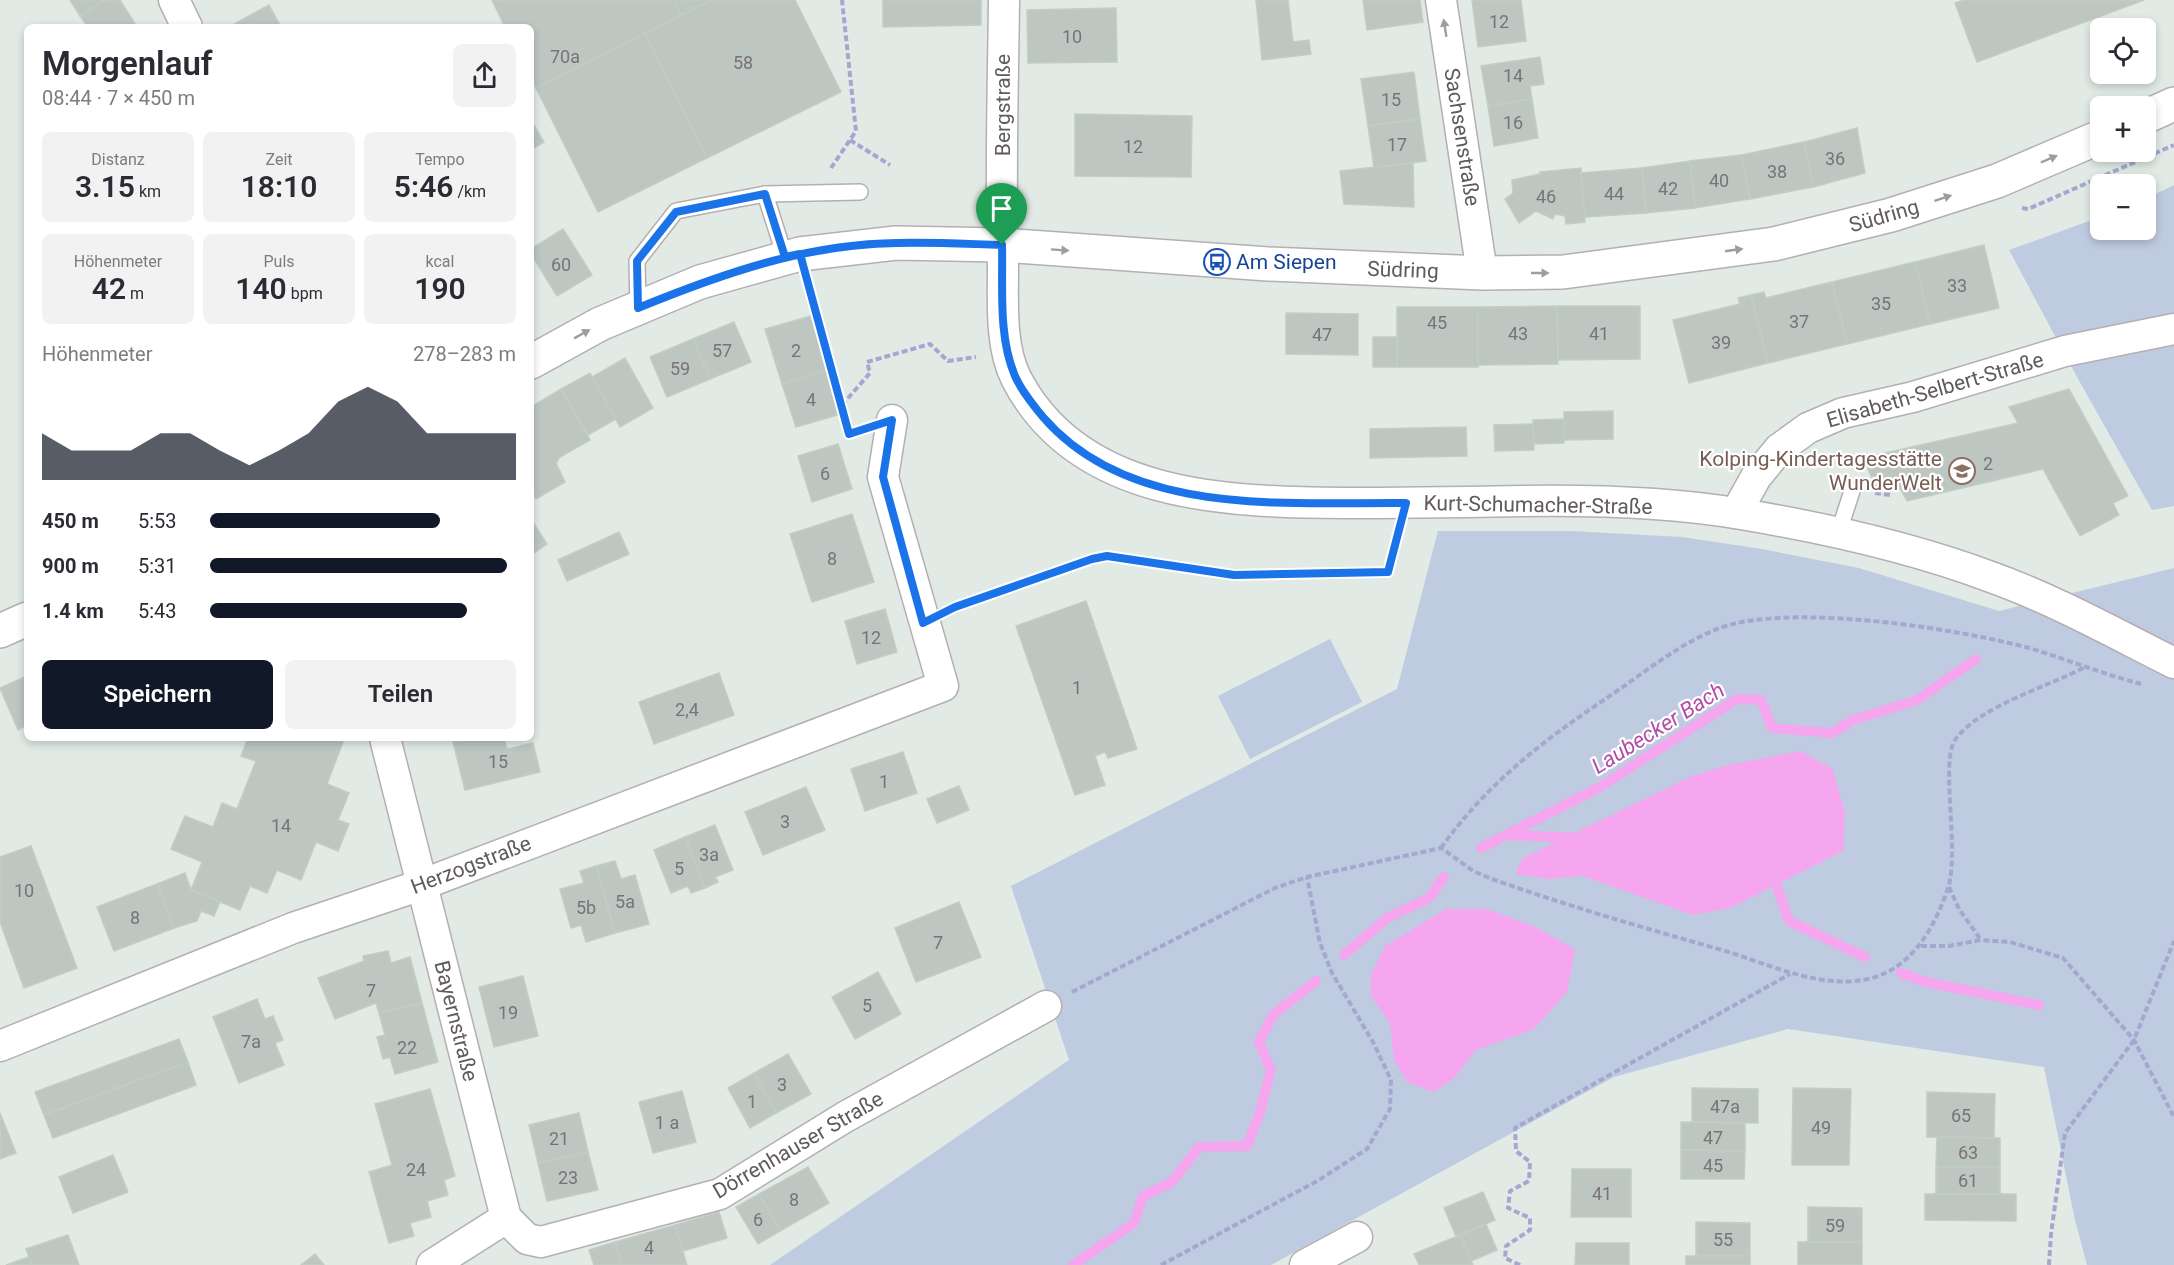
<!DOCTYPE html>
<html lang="de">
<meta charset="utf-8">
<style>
body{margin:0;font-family:Roboto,sans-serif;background:#f2f2f3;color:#2b2b33;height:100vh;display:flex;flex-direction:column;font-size:22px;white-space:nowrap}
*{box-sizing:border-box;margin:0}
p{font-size:20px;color:#7c7c81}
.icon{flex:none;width:33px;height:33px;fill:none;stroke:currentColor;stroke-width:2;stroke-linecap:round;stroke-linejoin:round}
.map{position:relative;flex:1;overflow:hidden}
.details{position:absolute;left:24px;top:24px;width:510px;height:717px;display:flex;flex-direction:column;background:#fff;border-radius:9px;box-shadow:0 3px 9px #0003}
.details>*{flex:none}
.tools{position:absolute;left:2090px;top:18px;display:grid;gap:12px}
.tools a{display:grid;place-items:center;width:66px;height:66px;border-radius:9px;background:#fff;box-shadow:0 3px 9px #0003;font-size:30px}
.pin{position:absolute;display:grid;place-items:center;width:51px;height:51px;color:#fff;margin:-62px -26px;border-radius:50% 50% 50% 0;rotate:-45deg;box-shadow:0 0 6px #0007}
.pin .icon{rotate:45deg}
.round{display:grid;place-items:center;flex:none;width:63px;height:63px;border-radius:9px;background:#f2f2f3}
.overview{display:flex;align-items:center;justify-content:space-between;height:102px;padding:0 18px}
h1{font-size:33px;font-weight:600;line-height:45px}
.figures{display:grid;grid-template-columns:repeat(3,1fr);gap:9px;height:102px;padding:6px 18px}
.figures div{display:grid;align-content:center;border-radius:9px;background:#f2f2f3;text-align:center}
.figures b{font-size:30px;font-weight:600}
.figures small{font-size:16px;font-weight:400}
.figures p{font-size:16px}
.chart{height:168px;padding:12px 18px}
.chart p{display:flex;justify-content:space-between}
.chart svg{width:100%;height:108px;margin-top:6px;fill:#111827;opacity:.7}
.button{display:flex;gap:12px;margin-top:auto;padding:12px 18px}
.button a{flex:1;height:69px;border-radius:9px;background:#111827;color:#fff;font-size:24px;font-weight:600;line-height:69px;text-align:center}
.button a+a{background:#f2f2f3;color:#2b2b33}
ul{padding:0 18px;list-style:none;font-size:20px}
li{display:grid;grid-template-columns:96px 72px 1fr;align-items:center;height:45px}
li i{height:15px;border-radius:8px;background:#111827}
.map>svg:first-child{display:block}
.green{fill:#bfcbe0}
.water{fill:#f5a6ef}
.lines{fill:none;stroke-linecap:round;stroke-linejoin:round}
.stream{stroke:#f5a6ef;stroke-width:10}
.building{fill:#bdc6c1;stroke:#c0cec4;stroke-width:1.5}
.service-casing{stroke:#b5aeb3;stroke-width:18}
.minor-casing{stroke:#b5aeb3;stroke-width:33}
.tertiary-casing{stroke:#b5aeb3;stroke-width:36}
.path{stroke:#a4a8d0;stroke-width:4;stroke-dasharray:6 3;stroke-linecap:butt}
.service{stroke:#fff;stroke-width:15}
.minor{stroke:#fff;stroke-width:30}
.tertiary{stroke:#fff;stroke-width:33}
.oneway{fill:#a09b9f}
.route-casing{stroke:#fff;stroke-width:12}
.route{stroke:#1a73e8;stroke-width:8}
.labels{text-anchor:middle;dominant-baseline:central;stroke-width:4.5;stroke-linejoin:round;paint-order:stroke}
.number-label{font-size:18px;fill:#777478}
.street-label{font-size:21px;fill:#60595f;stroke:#fff}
.transit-label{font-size:21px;fill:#164399;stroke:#fff;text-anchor:start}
.education-label{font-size:21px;fill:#785e54;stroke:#fff;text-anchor:end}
.water-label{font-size:22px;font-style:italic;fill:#b44da5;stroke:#fff}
</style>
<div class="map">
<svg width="2174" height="1265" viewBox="0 0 2174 1265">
<rect width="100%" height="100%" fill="#e1eae5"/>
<g class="green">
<polygon points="2174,185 2174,506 2152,510 2077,377 2009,250 2100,217 2100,230 2145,230 2145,199"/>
<polygon points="1438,531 1570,531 1682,537 1762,549 1859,568 1999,611 2174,568 2174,1265 2087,1265 2075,1220 2044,1067 1788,1029 1614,1077 1271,1265 770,1265 1069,1060 1011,886 1397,689"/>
<polygon points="1330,639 1362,702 1250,759 1218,696"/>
</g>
<g class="water">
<polygon points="1800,751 1832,768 1845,812 1843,851 1730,908 1693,915 1583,876 1548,879 1515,874 1523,858 1692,776 1728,765"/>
<polygon points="1446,909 1487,909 1535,927 1575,949 1567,992 1534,1029 1476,1050 1453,1079 1434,1092 1407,1082 1394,1060 1390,1023 1371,995 1371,975 1385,946"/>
</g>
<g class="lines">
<g class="stream">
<polyline points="1510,835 1581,838"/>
<polyline points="1481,848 1600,787 1737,699 1761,700 1772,728 1832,733 1853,720 1917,700 1976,659"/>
<polyline points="1771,870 1789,921 1865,957"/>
<polyline points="1344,955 1387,918 1429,898 1444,877"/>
<polyline points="1901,973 1926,982 2039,1005"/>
<polyline points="1073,1265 1134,1223 1143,1196 1172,1182 1199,1147 1247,1146 1260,1112 1271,1070 1259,1042 1273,1015 1316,981"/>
</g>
</g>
<g class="building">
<polygon points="70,0 105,0 80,16"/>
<polygon points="105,0 120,0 137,27 88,27 80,16"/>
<polygon points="492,0 674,0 682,15 536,88 531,78 531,27 505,27"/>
<polygon points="674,0 712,0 682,15"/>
<polygon points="712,0 795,0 841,92 707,158 645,33"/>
<polygon points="883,0 981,0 981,25 883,27"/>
<polygon points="1256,0 1288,0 1293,42 1309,40 1311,54 1262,60"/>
<polygon points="1363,0 1420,0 1423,22 1367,30"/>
<polygon points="1472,0 1521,0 1526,41 1478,47"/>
<polygon points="1964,0 2144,0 1977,62 1955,3"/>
<polygon points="269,5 281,27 235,27 234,24"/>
<polygon points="1116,8 1117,62 1028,63 1027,10"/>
<polygon points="645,33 707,158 598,212 536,88"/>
<polygon points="1540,57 1544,84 1530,86 1532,99 1488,106 1481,66"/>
<polygon points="1414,72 1420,119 1368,126 1361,79"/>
<polygon points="1532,99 1538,138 1494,146 1488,106"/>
<polygon points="1075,114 1192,116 1191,177 1075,176"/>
<polygon points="1420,119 1426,161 1374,168 1368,126"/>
<polygon points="531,120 544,142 531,150"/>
<polygon points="1857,128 1865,173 1813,187 1804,142"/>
<polygon points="1804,142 1813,187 1750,199 1741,155"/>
<polygon points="1741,155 1750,199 1695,208 1690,161"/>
<polygon points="1690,161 1695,208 1646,213 1642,168"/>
<polygon points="1413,163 1414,207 1344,204 1340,171"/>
<polygon points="1581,168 1585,222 1566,224 1565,216 1555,214 1553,219 1536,211 1519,223 1505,199 1513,193 1512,180 1540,174 1540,172"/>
<polygon points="1642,168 1646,213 1585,217 1581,173"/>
<polygon points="563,229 592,275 557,296 531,254 531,249"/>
<polygon points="1984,245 1999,308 1930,324 1915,262"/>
<polygon points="1915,262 1930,324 1847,344 1832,282"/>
<polygon points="1832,282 1847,344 1768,363 1751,295 1764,292 1766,298"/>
<polygon points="1751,295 1768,363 1689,383 1673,320 1740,304 1738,298"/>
<polygon points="1557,306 1640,306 1640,359 1558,360"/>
<polygon points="1557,306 1558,364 1478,365 1478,307"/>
<rect x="1397" y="307" width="81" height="60"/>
<polygon points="1286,313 1358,314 1358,355 1286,354"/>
<polygon points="811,316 828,370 782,384 765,329"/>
<polygon points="734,322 751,362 710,379 693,339"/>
<rect x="1373" y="337" width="24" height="30"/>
<polygon points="693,339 710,379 667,397 650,357"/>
<polygon points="625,358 653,408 620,427 592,377"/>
<polygon points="828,370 841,414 796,427 782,384"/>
<polygon points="590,373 616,419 588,435 561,389"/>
<polygon points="561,389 590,440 560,457 556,463 565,482 536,499 531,491 531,407"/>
<polygon points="2069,389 2128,496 2113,503 2119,515 2080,536 2043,469 1907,501 1898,485 1877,489 1863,458 2018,423 2009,407"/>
<polygon points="1613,411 1613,439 1564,440 1564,412"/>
<polygon points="1564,419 1564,443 1534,444 1533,420"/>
<polygon points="1533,424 1534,450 1495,451 1494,425"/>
<polygon points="1466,427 1467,456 1370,458 1370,429"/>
<polygon points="838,444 852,489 812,502 798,456"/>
<polygon points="852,514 874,582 812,602 790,534"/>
<polygon points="531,519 547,544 531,555"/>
<polygon points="619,532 629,554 567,581 558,560"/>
<polygon points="1086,601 1137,749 1108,758 1105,752 1095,756 1105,785 1075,795 1016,626"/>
<polygon points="885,609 897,652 857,664 845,621"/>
<polygon points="719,673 734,715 654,744 639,702"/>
<polygon points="27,676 27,725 18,730 0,688"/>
<polygon points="248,738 332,738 343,742 327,784 349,793 338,820 349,824 338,851 316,842 301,880 277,870 267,893 250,886 240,910 191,890 202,862 171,849 185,816 213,827 222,803 237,809 256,761 241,756"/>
<polygon points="471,738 504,738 507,749 533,743 540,772 465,790 453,742"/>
<polygon points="903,752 917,793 865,811 851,769"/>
<polygon points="959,786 969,810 937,823 927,799"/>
<polygon points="806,787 825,830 763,855 745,812"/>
<polygon points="715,825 733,870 715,877 718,882 705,888 685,837"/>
<polygon points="685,837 705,888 691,893 688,886 671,893 654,850"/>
<polygon points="31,846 77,968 24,988 0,922 0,857"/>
<polygon points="615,861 621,879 635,875 649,924 615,933 596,866"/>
<polygon points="596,866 615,933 586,942 581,925 571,928 560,889 584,883 580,871"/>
<polygon points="185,873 191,890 220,902 214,916 201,911 197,921 174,928 157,884"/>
<polygon points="157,884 174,928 114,951 97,907"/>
<polygon points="959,902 981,957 916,982 895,928"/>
<polygon points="388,951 391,963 410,957 422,1003 379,1013 376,1003 335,1019 318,978 364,961 363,956"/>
<polygon points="878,972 901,1014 855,1039 832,997"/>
<polygon points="523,976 538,1036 494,1047 479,987"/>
<polygon points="257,999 265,1019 273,1016 283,1040 275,1043 284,1065 239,1083 213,1017"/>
<polygon points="422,1003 438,1062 395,1074 390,1057 383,1059 377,1037 385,1035 379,1013"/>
<polygon points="179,1039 188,1062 44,1115 35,1092"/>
<polygon points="788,1054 811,1094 776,1113 754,1073"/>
<polygon points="188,1062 196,1085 53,1138 44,1115"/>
<polygon points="754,1073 776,1113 750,1128 728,1088"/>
<polygon points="1692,1088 1758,1089 1758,1123 1692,1122"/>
<polygon points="1793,1088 1851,1089 1849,1165 1792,1165"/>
<polygon points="430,1089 455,1176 444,1180 448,1195 427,1201 431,1217 410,1223 414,1236 389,1243 369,1172 392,1165 375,1104"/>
<polygon points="682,1091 696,1142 653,1153 639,1102"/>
<polygon points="1927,1092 1995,1094 1994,1138 1927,1137"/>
<polygon points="0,1113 16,1153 0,1159"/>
<polygon points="579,1113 588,1152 538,1163 529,1125"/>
<polygon points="1681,1122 1745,1123 1745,1151 1681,1150"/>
<polygon points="1937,1137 2000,1138 2000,1167 1936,1167"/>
<polygon points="1681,1150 1745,1151 1744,1179 1681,1179"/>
<polygon points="588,1152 598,1190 547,1201 538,1163"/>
<polygon points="113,1155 128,1192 73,1213 59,1177"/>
<polygon points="808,1167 829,1203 780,1231 759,1194"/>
<rect x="1936" y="1167" width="64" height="27"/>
<polygon points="1572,1169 1631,1169 1631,1217 1571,1217"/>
<polygon points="1483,1192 1495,1220 1456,1236 1444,1208"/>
<polygon points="759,1194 780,1231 758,1244 736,1207"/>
<polygon points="1925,1194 2016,1194 2016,1221 1925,1220"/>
<polygon points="1808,1207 1862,1208 1862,1242 1808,1242"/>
<polygon points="719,1212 727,1238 683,1251 675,1225"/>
<polygon points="1696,1222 1750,1223 1750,1256 1696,1256"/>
<polygon points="1486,1224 1497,1250 1471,1261 1460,1235"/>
<polygon points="675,1225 687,1265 622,1265 615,1242"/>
<polygon points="68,1235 79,1265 32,1265 26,1249"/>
<polygon points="1460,1235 1473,1265 1419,1265 1414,1254"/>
<polygon points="615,1242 622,1265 594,1265 589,1250"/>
<rect x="1798" y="1242" width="64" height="23"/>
<polygon points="1576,1243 1629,1243 1629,1265 1575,1265"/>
<polygon points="315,1254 324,1265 301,1265"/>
<rect x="1686" y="1256" width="64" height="9"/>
<polygon points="29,1257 32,1265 6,1265"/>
</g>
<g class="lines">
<defs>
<g id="service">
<polyline points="765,194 860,192"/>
<polyline points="638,308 637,261 676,211 765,194 785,257"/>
<polyline points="1838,534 1852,491"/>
</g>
<g id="minor">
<polyline points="174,0 187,27"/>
<path d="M1004 0C1003 89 1000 178 1003 267 1003 302 1000 346 1016 378 1078 499 1227 502 1345 503 1404 503 1464 502 1523 501 1594 500 1670 502 1741 514 1825 528 1911 547 1991 577 2055 600 2114 633 2174 663"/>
<polyline points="1441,0 1482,273"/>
<polyline points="1736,513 1756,477 1779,449 1808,428 1843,413 1913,397 2065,351 2174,329"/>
<polyline points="385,738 506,1218 432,1265"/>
<polyline points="0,1046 293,928 421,885 943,686 883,477 892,420"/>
<polyline points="506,1218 527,1239 541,1242 720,1194 845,1117 1046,1006"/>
<polyline points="1305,1265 1357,1237"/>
</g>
<g id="tertiary">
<polyline points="2145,117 2174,104"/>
<polyline points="531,362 600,324 700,282 800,254 896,243 1002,245 1268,264 1482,273 1563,272 1774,244 1891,215 1997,181 2100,137"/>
<polyline points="0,631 27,619"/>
</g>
</defs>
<use href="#service" class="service-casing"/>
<use href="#minor" class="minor-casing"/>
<use href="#tertiary" class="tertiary-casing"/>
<g class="path">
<polyline points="850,140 890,165"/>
<polyline points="831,168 856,131 842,0"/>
<polyline points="2022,208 2028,209 2174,145"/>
<polyline points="808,287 849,434 860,430"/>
<polyline points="842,405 870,373 867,362 930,344 948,361 976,357"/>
<polyline points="1875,493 1890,495 1888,487"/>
<polyline points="952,609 1092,559 1107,556 1235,575 1388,572 1397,532"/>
<path d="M1441 848C1484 787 1542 741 1604 700 1643 674 1691 633 1737 623 1812 607 1954 628 2029 648 2066 659 2103 674 2141 684"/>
<polyline points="1949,887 1959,909 1981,940"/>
<polyline points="1921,946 1949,946 1981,940 2010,942 2063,958 2134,1040 2174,1117"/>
<path d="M1072 992 1275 888 1307 877 1441 848 1473 871 1492 879C1568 906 1644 928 1722 950 1770 964 1821 991 1872 978 1913 967 1935 926 1948 888 1960 852 1940 761 1955 740 1979 706 2048 687 2085 667"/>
<polyline points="1161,1265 1319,1180 1367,1149 1390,1109 1391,1080 1373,1042 1332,973 1320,943 1307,877"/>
<polyline points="1520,1265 1505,1258 1506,1246 1530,1230 1530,1218 1508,1208 1510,1191 1529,1181 1530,1162 1516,1151 1515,1128 1790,974"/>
<polyline points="2049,1265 2051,1234 2065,1133 2134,1040 2174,941"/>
</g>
<use href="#service" class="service"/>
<use href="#minor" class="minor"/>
<use href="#tertiary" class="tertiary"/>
</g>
<defs><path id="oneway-solid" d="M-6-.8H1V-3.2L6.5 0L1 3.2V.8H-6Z" transform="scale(1.5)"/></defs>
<g class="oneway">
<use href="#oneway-solid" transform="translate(1445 28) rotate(-99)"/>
<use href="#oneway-solid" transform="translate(2049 159) rotate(-23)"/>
<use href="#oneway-solid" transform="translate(1943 198) rotate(-18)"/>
<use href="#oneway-solid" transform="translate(1060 250) rotate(4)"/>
<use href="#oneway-solid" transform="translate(1734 250) rotate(-8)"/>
<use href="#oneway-solid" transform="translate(1540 273)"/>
<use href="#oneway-solid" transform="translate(582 334) rotate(-29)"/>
</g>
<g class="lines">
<defs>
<path id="route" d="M1002 245C967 244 932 242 897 243 806 244 721 274 638 308L637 261 676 212 765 194 785 257 800 254 849 434 892 420 883 477 923 623 955 607 1092 559 1107 556 1234 575 1388 572 1406 503C1286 502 1130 518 1043 417 1033 405 1021 390 1015 376 998 337 1003 286 1002 245"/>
</defs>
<use href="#route" class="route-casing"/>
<use href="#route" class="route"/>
</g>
<defs>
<symbol id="bus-ring" viewBox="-11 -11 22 22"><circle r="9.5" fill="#fff" stroke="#1a4fb4" stroke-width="1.5"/><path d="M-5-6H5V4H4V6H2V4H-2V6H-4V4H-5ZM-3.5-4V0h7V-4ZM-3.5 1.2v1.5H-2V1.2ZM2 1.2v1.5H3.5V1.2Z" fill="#1a4fb4"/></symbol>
<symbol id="school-ring" viewBox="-11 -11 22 22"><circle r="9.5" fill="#fff" stroke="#8d6e63" stroke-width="1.5"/><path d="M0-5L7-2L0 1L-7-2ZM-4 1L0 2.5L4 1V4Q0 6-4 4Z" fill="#8d6e63"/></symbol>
</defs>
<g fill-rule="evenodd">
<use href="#bus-ring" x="1202" y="247" width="30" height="30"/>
<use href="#school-ring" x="1947" y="456" width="30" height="30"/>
</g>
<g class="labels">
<g class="number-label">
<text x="1499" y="21">12</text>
<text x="1072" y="36">10</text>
<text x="565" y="56">70a</text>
<text x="743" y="62">58</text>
<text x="1513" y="75">14</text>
<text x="1391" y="99">15</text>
<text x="1513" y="122">16</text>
<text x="1397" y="144">17</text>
<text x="1133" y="146">12</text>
<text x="1835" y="158">36</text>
<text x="1777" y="171">38</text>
<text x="1719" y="180">40</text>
<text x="1668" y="188">42</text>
<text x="1614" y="193">44</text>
<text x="1546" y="196">46</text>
<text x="561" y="264">60</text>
<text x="1957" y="285">33</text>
<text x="1881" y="303">35</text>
<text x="1799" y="321">37</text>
<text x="1437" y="322">45</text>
<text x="1518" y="333">43</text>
<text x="1599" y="333">41</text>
<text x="1322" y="334">47</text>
<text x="1721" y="342">39</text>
<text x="722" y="350">57</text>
<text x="796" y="350">2</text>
<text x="680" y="368">59</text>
<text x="811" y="399">4</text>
<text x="1988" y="463">2</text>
<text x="825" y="473">6</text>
<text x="832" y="558">8</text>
<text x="871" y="637">12</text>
<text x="1077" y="687">1</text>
<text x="687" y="709">2,4</text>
<text x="498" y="761">15</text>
<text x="884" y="781">1</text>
<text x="785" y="821">3</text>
<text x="281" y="825">14</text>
<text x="709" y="854">3a</text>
<text x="679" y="868">5</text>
<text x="24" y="890">10</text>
<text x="625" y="901">5a</text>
<text x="586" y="907">5b</text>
<text x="135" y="917">8</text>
<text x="938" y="942">7</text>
<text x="371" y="990">7</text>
<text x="867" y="1005">5</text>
<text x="508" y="1012">19</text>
<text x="251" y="1041">7a</text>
<text x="407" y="1047">22</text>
<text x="782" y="1084">3</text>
<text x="752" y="1101">1</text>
<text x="1725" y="1106">47a</text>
<text x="1961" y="1115">65</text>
<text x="667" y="1122">1 a</text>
<text x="1821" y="1127">49</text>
<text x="1713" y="1137">47</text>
<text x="559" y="1138">21</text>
<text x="1968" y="1152">63</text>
<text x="1713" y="1165">45</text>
<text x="416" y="1169">24</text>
<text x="568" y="1177">23</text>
<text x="1968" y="1180">61</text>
<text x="1602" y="1193">41</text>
<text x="794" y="1199">8</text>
<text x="758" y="1219">6</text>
<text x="1835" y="1225">59</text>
<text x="1723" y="1239">55</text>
<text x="649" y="1247">4</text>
</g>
<g class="street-label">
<text transform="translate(1003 105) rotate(-90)">Bergstraße</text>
<text transform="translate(1462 137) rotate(81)">Sachsenstraße</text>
<text transform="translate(1884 216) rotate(-16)">Südring</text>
<text transform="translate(1403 270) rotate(2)">Südring</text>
<text transform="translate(1935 390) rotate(-16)">Elisabeth-Selbert-Straße</text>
<text transform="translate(1538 505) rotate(1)">Kurt-Schumacher-Straße</text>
<text transform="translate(471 865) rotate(-21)">Herzogstraße</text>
<text transform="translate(456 1021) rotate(76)">Bayernstraße</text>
<text transform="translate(798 1145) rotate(-30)">Dörrenhauser Straße</text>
</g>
<g class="transit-label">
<text x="1236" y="262">Am Siepen</text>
</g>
<g class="education-label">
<text x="1942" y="459">Kolping-Kindertagesstätte<tspan x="1942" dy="24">WunderWelt</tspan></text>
</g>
<g class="water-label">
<text transform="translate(1658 728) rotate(-32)">Laubecker Bach</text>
</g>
</g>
</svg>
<div class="tools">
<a><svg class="icon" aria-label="locate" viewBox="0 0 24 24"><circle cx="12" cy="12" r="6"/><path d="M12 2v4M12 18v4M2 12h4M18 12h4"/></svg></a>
<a>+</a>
<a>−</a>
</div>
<div class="pin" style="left:1002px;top:245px;background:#1e9e55"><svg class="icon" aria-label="arrive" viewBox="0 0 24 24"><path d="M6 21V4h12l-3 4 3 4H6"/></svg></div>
<section class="details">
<div class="overview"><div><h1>Morgenlauf</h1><p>08:44 · 7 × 450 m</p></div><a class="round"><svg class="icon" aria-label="share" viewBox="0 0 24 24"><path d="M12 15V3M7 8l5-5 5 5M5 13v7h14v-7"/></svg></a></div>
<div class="figures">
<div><p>Distanz</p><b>3.15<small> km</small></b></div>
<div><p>Zeit</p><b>18:10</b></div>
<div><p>Tempo</p><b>5:46<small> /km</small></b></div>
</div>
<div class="figures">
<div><p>Höhenmeter</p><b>42<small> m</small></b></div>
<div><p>Puls</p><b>140<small> bpm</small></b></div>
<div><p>kcal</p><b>190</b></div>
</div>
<div class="chart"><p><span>Höhenmeter</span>278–283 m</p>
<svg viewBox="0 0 160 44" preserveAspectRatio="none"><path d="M0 44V25L10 32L20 32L30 32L40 25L50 25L60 32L70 38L80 32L90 25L100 12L110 6L120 12L130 25L140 25L150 25L160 25V44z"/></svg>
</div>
<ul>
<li><b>450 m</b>5:53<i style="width:75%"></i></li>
<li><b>900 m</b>5:31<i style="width:97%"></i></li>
<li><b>1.4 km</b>5:43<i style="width:84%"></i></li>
</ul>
<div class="button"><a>Speichern</a><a>Teilen</a></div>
</section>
</div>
